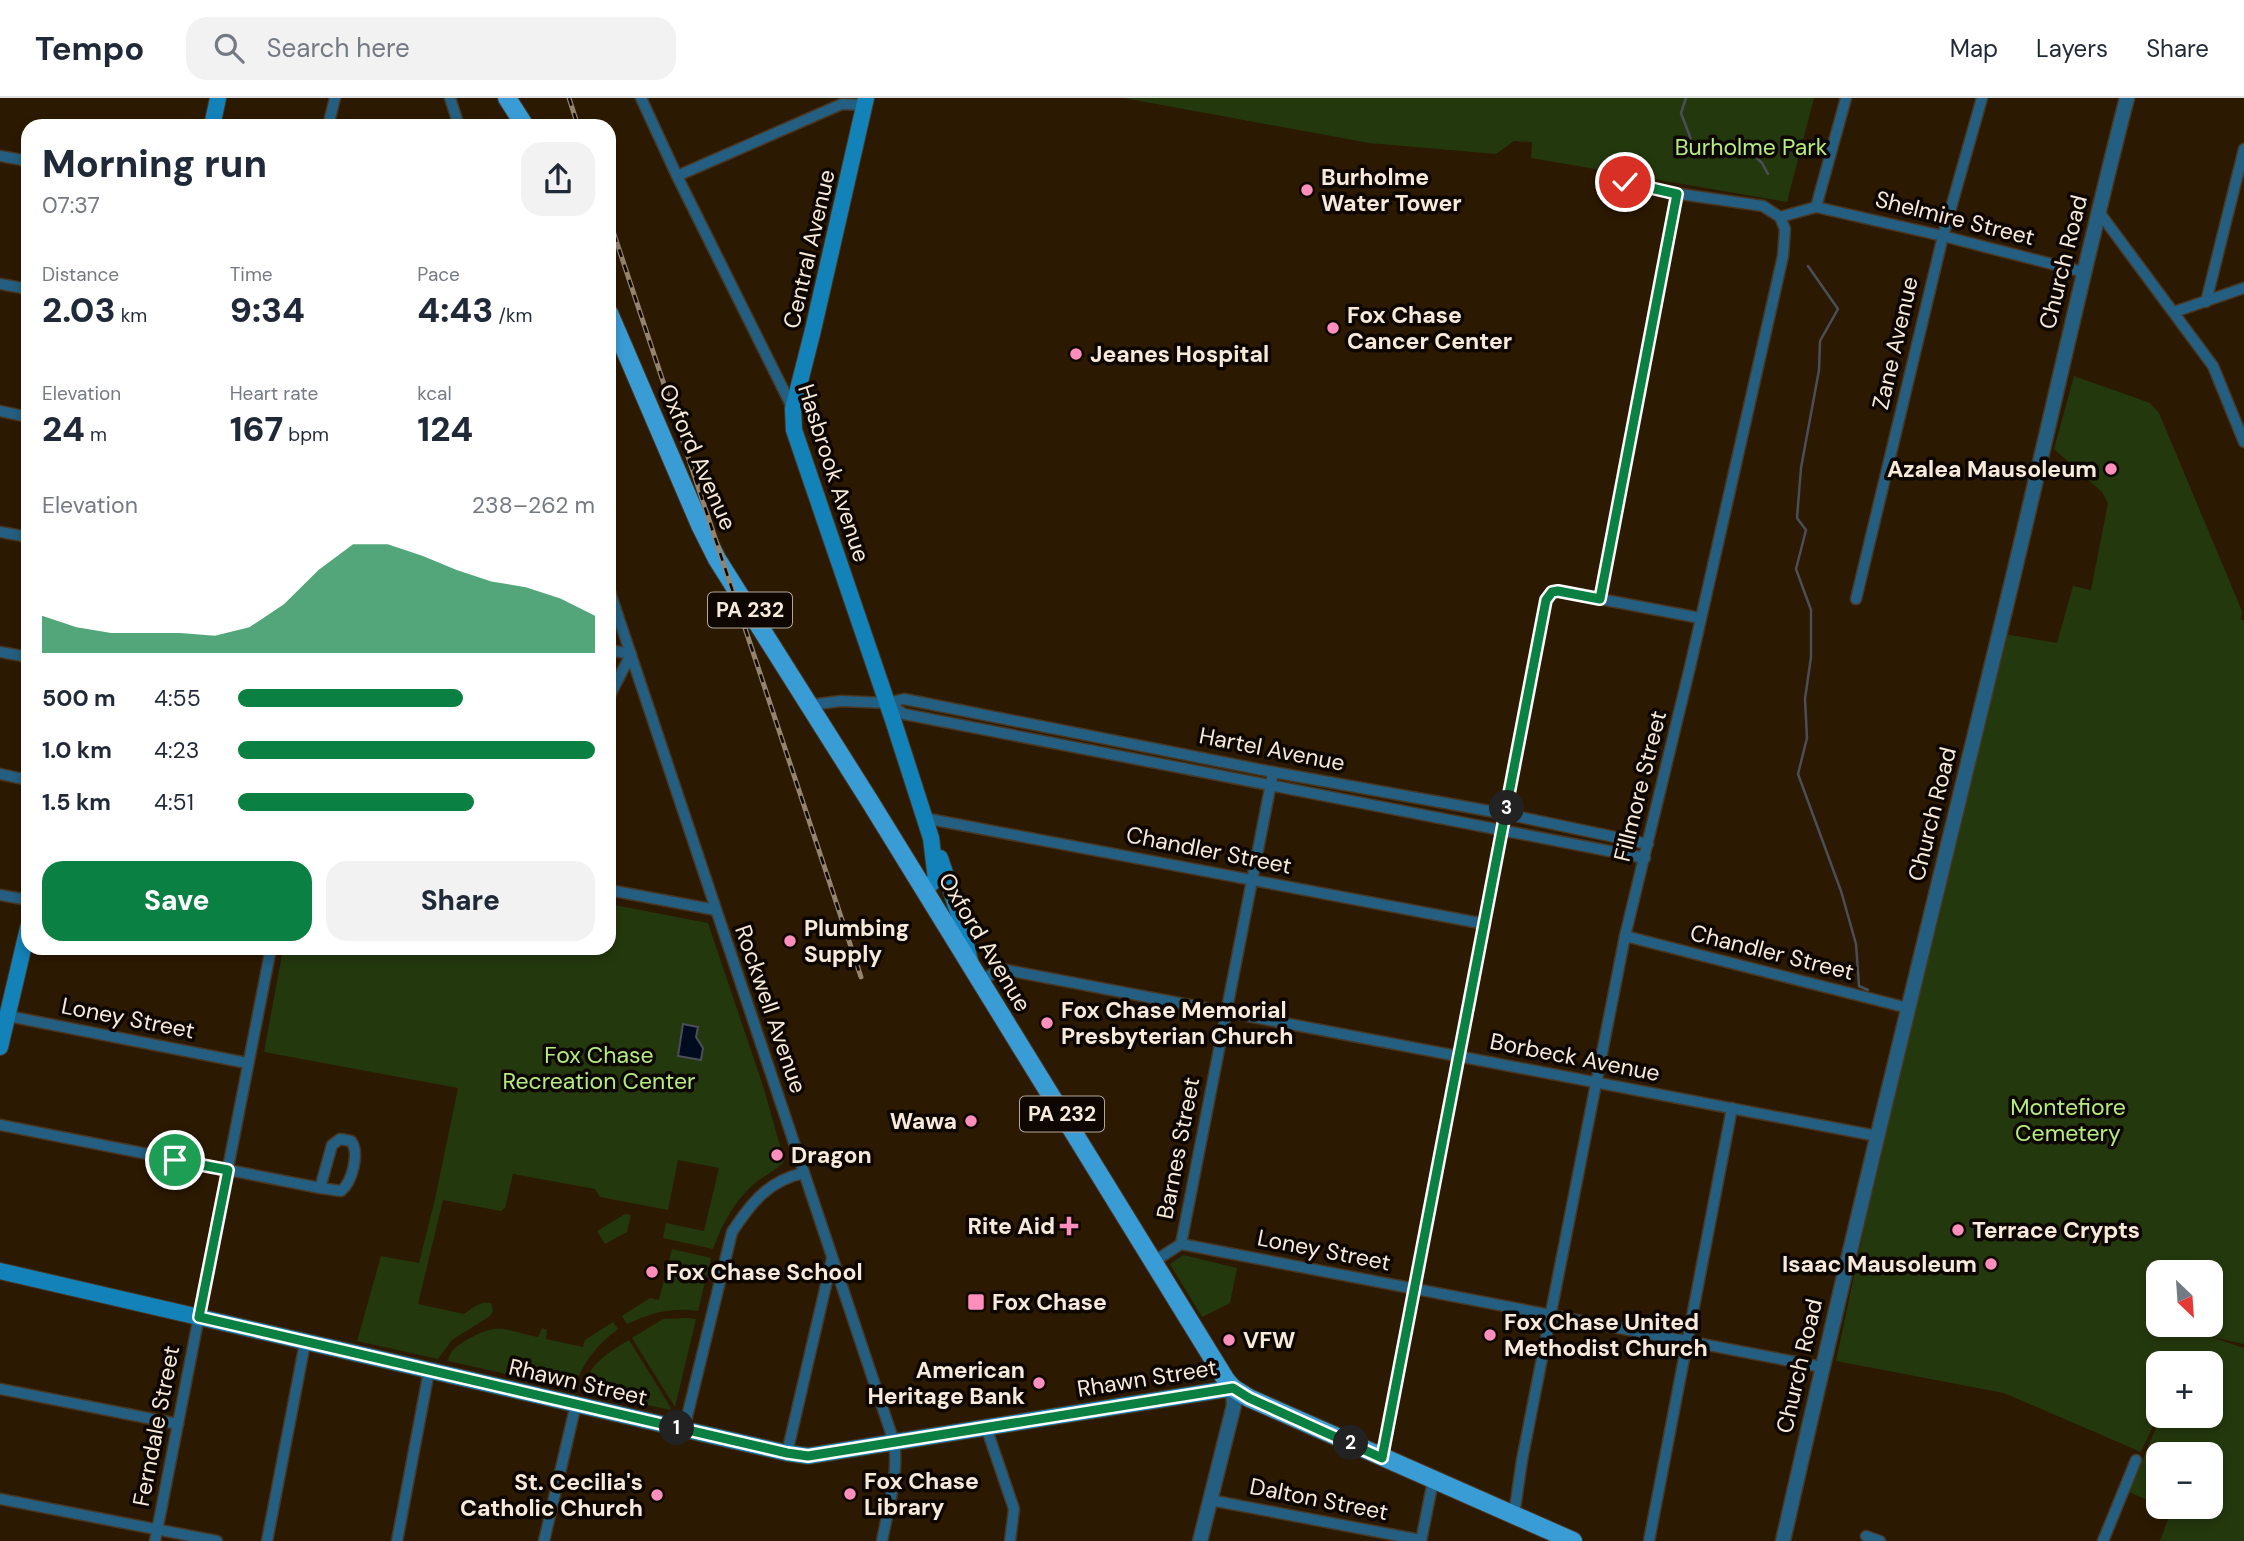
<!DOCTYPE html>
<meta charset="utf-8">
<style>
body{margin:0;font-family:"DM Sans",sans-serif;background:#f2f2f3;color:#1f2937;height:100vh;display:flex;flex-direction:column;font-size:26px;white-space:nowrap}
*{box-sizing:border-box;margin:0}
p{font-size:23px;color:#747a83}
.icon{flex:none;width:38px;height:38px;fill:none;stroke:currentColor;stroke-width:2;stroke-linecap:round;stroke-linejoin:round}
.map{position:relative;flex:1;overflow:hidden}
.sheet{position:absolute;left:21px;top:21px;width:595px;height:836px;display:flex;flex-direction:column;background:#fff;border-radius:21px;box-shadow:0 4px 10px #0003}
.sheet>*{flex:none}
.needle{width:46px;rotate:155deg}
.controls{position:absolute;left:2146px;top:1162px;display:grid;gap:14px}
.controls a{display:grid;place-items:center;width:77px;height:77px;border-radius:14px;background:#fff;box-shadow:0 4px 10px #0003;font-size:35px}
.pin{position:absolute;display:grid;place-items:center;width:60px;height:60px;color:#fff;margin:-30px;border:4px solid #fff;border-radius:50%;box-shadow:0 2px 7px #0007}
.km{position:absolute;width:35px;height:35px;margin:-18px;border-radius:50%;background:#222;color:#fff;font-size:19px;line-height:35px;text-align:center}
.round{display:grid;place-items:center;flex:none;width:74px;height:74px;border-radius:21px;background:#f2f2f3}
.overview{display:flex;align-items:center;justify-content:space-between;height:119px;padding:0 21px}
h1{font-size:38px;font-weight:800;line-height:52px}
.stats{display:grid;grid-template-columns:repeat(3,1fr);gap:10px;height:119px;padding:7px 21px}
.stats div{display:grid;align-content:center}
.stats b{font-size:35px;font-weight:800}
.stats small{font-size:19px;font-weight:400}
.stats p{font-size:19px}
.chart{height:196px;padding:14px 21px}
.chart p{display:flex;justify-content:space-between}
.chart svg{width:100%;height:126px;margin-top:7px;fill:#0b8043;opacity:.7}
.cta{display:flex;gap:14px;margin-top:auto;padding:14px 21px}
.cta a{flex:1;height:80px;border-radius:21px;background:#0b8043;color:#fff;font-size:28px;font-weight:800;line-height:80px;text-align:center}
.cta a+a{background:#f2f2f3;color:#1f2937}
ul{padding:0 21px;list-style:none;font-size:23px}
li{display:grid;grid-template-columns:112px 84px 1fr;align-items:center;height:52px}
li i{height:18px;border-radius:9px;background:#0b8043}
header{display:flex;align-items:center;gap:42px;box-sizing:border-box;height:98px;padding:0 35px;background:#fff;border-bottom:2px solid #e0e1e3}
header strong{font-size:33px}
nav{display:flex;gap:38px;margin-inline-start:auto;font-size:24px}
.search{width:490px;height:63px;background:#f2f2f3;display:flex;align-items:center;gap:18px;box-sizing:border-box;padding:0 24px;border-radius:21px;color:#747a83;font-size:26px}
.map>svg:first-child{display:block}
.green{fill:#24380d;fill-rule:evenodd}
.water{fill:#000b1f;stroke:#4a4e57;stroke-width:2}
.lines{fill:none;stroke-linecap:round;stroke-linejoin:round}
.stream{stroke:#4a4e57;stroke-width:2.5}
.minor-casing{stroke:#483620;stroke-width:13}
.tertiary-casing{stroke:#483620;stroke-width:17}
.secondary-casing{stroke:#483620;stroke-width:18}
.primary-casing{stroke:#483620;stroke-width:20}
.minor{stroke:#245e80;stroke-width:10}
.tertiary{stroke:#245e80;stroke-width:14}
.secondary{stroke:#1382b9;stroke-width:16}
.primary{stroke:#3a9cd5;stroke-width:18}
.rail-casing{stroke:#93836f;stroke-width:5}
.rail{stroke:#0e0701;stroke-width:2.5;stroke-dasharray:8;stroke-linecap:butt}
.route-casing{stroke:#fff;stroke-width:14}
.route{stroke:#0b8043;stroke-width:9}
.poi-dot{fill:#fe8ebb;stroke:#0e0701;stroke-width:2.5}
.labels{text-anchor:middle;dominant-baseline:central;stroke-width:7;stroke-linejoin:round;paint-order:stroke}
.shield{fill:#0e0701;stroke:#b1a69a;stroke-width:2}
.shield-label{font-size:21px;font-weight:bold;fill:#f7eadb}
.park-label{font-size:23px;fill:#b5ec7f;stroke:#0e0701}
.poi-label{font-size:23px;font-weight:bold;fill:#f7eadb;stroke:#0e0701;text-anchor:start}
.street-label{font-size:23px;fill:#f7eadb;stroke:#0e0701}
</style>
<header>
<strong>Tempo</strong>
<div class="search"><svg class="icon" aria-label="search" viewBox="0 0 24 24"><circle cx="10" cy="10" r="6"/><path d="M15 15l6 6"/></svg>Search here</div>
<nav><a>Map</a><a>Layers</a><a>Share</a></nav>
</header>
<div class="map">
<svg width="2244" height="1443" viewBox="0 0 2244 1443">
<rect width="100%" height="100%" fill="#2c1901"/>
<g class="green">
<polygon points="1124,0 1814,0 1787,104 1531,60 1532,44 1514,43 1496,56 1369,45"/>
<path d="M2074 278 2150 305 2159 315 2242 513 2241 522H2244V1246L2208 1238 2244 1250V1443H2160L2171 1413 2162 1409H2210V1356H2158V1407L2129 1394 2161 1318H2210V1265H2183V1261L2181 1265H2158V1317L2141 1354 2004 1295 1836 1263 1875 1078 2004 536 2057 545 2073 488 2091 492 2108 405 2102 394 2054 351ZM2158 1174H2210V1227H2158Z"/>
<path d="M609 806 708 825 764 991 784 1062 783 1065C775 1073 764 1078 755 1085 735 1102 722 1126 713 1151L663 1140 666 1125 704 1133 719 1070 678 1062 668 1112 600 1099 595 1091 513 1076 505 1110 501 1113 443 1102 418 1206 464 1216C473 1210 479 1203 491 1205L493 1213 490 1218 452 1242 438 1261 357 1243 381 1158 419 1165 435 1101 458 990 264 954 283 851 609 850Z"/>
<polygon points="625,1116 631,1117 627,1134 605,1146 597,1133"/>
<path d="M672 1151 711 1160 698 1213C671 1209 651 1215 627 1226L622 1218 650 1200 659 1202Z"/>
<polygon points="1183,1157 1237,1170 1230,1205 1202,1219 1170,1166"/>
<polygon points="688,1220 696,1221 675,1309 632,1240 663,1221"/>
<path d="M613 1224 618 1231C596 1248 583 1264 574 1291L448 1263C449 1253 457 1248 465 1243 499 1223 503 1232 538 1239L542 1230 547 1232 546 1241 583 1249 585 1242Z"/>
<path d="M629 1242 671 1310 670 1312 584 1293C587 1266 607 1256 629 1242Z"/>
</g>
<polygon class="water" points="683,926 698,929 696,939 703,950 701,962 678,958"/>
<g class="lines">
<g class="stream">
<polyline points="1686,0 1681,15 1692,44 1706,54 1740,44 1762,65 1768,76"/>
<polyline points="1808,168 1838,211 1820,243 1819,272 1801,370 1797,420 1806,432 1796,471 1811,512 1811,559 1805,601 1807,640 1798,676 1841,793 1856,846 1859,888 1868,892"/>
</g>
<defs>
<g id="minor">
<polyline points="450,0 459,28"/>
<polyline points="641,0 677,78 793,311"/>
<polyline points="328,28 335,0"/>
<polyline points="0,58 28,63"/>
<polyline points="677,78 842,6 865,7"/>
<polyline points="1625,84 1680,96 1763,108 1780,119"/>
<polyline points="1816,109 1943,138 2083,174"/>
<polyline points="2099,114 2213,268 2244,344"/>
<polyline points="0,186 28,191"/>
<polyline points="2206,204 2244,51"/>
<polyline points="2174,214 2244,190"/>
<polyline points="0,313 28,319"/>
<polyline points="0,434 28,439"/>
<path d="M609 491 894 1344C899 1376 888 1411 882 1443"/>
<polyline points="1600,501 1677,96"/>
<polyline points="1856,501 1943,138 1982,0"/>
<polyline points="609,552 631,556 609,599"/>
<polyline points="0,554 28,559"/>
<polyline points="887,605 904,616 1645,760"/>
<polyline points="810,607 841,603 887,605 904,601 1273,674 1506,716 1648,746"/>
<polyline points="0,676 28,682"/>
<polyline points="924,720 1485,826"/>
<polyline points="609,792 716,812"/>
<polyline points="0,797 28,802"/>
<polyline points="1625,838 1908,910"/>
<polyline points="980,883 1001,871 1877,1038"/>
<polyline points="3,917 247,965"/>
<path d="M0 1027 320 1090 341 1093C352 1084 360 1055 351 1043L340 1041 332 1047 320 1090"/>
<polyline points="1181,1146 1272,680"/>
<polyline points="1153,1164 1181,1146 1822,1269"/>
<polyline points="0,1291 178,1326"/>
<polyline points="986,1329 1014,1411 1010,1443"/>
<path d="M684 1331 732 1134C751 1105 769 1082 804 1075"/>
<polyline points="787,1355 832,1161"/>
<polyline points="1382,1360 1546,502 1552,494 1558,493 1700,520"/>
<polyline points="0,1401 217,1443"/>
<polyline points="1210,1402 1421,1442"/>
<polyline points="1514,1417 1522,1362 1625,838 1690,569 1783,158 1785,131 1780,119 1816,109 1846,0"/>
<polyline points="1866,1438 1880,1443"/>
<polyline points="155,1443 271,850"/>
<polyline points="267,1443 305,1245"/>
<polyline points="397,1443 429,1273"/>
<polyline points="544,1443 576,1306"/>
<polyline points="1421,1443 1433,1383"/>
<polyline points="1649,1443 1732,1010"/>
<polyline points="2103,1443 2136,1362"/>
</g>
<g id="tertiary">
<polyline points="1200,1443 1234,1307 1233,1290"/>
<path d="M1783 1443C1851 1140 1926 839 1999 537 2043 358 2081 178 2127 0"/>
</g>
<g id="secondary">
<polyline points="866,0 813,232 793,311 794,332 893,622 931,740 936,781 924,792"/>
<polyline points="212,28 218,0"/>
<polyline points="940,760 959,817 970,863"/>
<polyline points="0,949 28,830"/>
<polyline points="0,1173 787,1355 808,1358 1233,1290"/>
</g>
<g id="primary">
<polyline points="507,0 525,28"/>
<polyline points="609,215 700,427 717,461 869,702 1226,1282 1233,1290 1249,1300 1573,1443"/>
</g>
</defs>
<use href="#minor" class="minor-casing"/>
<use href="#tertiary" class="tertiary-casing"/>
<use href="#secondary" class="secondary-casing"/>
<use href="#primary" class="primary-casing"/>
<use href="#minor" class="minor"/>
<use href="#tertiary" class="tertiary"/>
<use href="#secondary" class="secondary"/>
<use href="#primary" class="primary"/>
<defs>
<g id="rail">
<polyline points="569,0 578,28"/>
<polyline points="609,121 861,879"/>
</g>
</defs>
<use href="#rail" class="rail-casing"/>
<use href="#rail" class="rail"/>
</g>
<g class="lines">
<defs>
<polyline id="route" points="175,1062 228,1072 199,1219 787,1355 808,1358 1233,1290 1249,1300 1382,1360 1546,502 1552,494 1558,493 1600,501 1677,96 1625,84"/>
</defs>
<use href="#route" class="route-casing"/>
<use href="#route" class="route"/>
</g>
<g class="poi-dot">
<circle cx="1307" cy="92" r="7"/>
<circle cx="1333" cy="230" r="7"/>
<circle cx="1076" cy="256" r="7"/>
<circle cx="2111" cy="371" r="7"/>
<circle cx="790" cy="843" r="7"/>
<circle cx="1047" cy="925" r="7"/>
<circle cx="971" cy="1023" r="7"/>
<circle cx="777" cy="1057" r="7"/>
<path d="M1065.5 1117.5h7v7h7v7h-7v7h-7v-7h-7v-7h7z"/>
<circle cx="1958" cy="1132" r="7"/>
<circle cx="1991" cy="1166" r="7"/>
<circle cx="652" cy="1174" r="7"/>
<rect x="967" y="1195" width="18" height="18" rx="3.5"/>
<circle cx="1490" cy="1237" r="7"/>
<circle cx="1229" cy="1242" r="7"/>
<circle cx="1039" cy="1285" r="7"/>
<circle cx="850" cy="1396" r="7"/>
<circle cx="657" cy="1397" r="7"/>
</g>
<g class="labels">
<g class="shield">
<rect x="708" y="494.5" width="84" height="35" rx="5"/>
<rect x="1020" y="998.5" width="84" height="35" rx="5"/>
</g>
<g class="shield-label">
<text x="750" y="512">PA 232</text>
<text x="1062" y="1016">PA 232</text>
</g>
<g class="park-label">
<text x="1751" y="49">Burholme Park</text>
<text x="599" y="957">Fox Chase<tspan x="599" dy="26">Recreation Center</tspan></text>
<text x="2068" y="1009">Montefiore<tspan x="2068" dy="26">Cemetery</tspan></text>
</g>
<g class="poi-label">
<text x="1321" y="79">Burholme<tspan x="1321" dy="26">Water Tower</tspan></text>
<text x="1347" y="217">Fox Chase<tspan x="1347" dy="26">Cancer Center</tspan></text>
<text x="1090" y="256">Jeanes Hospital</text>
<text x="2097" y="371" text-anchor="end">Azalea Mausoleum</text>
<text x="804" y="830">Plumbing<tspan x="804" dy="26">Supply</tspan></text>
<text x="1061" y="912">Fox Chase Memorial<tspan x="1061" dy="26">Presbyterian Church</tspan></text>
<text x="957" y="1023" text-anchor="end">Wawa</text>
<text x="791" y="1057">Dragon</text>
<text x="1055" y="1128" text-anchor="end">Rite Aid</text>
<text x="1972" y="1132">Terrace Crypts</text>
<text x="1977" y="1166" text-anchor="end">Isaac Mausoleum</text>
<text x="666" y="1174">Fox Chase School</text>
<text x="992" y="1204">Fox Chase</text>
<text x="1504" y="1224">Fox Chase United<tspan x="1504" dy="26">Methodist Church</tspan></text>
<text x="1243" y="1242">VFW</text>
<text x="1025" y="1272" text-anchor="end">American<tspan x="1025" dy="26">Heritage Bank</tspan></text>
<text x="864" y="1383">Fox Chase<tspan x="864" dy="26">Library</tspan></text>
<text x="643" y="1384" text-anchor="end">St. Cecilia's<tspan x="643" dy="26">Catholic Church</tspan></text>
</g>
<g class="street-label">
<text transform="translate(1955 120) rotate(14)">Shelmire Street</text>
<text transform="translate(809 151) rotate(-77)">Central Avenue</text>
<text transform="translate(2063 164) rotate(-76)">Church Road</text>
<text transform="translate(1895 245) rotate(-77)">Zane Avenue</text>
<text transform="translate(698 359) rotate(66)">Oxford Avenue</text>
<text transform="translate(834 375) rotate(72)">Hasbrook Avenue</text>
<text transform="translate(1272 651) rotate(11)">Hartel Avenue</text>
<text transform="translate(1640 688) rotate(-76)">Fillmore Street</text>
<text transform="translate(1932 716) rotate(-76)">Church Road</text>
<text transform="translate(1209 752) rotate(11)">Chandler Street</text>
<text transform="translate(985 844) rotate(59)">Oxford Avenue</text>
<text transform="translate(1772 854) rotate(14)">Chandler Street</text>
<text transform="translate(771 911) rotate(71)">Rockwell Avenue</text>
<text transform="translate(128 920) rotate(11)">Loney Street</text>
<text transform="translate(1575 959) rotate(11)">Borbeck Avenue</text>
<text transform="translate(1178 1050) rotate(-79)">Barnes Street</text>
<text transform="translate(1324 1152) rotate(11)">Loney Street</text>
<text transform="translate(1799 1268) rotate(-77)">Church Road</text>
<text transform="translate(1147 1280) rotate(-9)">Rhawn Street</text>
<text transform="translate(578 1284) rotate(13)">Rhawn Street</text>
<text transform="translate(156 1328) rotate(-79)">Ferndale Street</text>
<text transform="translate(1319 1401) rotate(11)">Dalton Street</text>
</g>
</g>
</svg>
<div class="controls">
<a><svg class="needle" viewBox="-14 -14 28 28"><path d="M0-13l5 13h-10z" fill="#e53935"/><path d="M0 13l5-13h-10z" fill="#747a83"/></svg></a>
<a>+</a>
<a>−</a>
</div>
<div class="pin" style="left:175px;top:1062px;background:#1e9e55"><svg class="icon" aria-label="arrive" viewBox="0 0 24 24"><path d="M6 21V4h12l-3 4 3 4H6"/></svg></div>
<div class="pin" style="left:1625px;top:84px;background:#d93025"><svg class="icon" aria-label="check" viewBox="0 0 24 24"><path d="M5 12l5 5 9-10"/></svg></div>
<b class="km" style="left:677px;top:1330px">1</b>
<b class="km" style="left:1351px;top:1345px">2</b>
<b class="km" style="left:1507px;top:710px">3</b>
<section class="sheet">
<div class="overview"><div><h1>Morning run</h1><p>07:37</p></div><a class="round"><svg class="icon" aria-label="share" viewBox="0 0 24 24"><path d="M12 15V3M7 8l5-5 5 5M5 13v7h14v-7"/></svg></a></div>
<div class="stats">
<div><p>Distance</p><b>2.03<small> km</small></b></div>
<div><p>Time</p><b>9:34</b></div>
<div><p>Pace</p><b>4:43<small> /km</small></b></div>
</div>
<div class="stats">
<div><p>Elevation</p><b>24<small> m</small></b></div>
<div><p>Heart rate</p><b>167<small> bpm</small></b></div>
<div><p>kcal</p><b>124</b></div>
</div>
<div class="chart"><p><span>Elevation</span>238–262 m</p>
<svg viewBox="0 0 160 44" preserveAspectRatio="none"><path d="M0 44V31L10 35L20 37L30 37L40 37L50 38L60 35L70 27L80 15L90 6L100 6L110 10L120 15L130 19L140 21L150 25L160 31V44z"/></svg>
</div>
<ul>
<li><b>500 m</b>4:55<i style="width:63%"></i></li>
<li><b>1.0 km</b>4:23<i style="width:100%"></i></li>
<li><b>1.5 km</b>4:51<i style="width:66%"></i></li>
</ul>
<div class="cta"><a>Save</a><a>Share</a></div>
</section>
</div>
